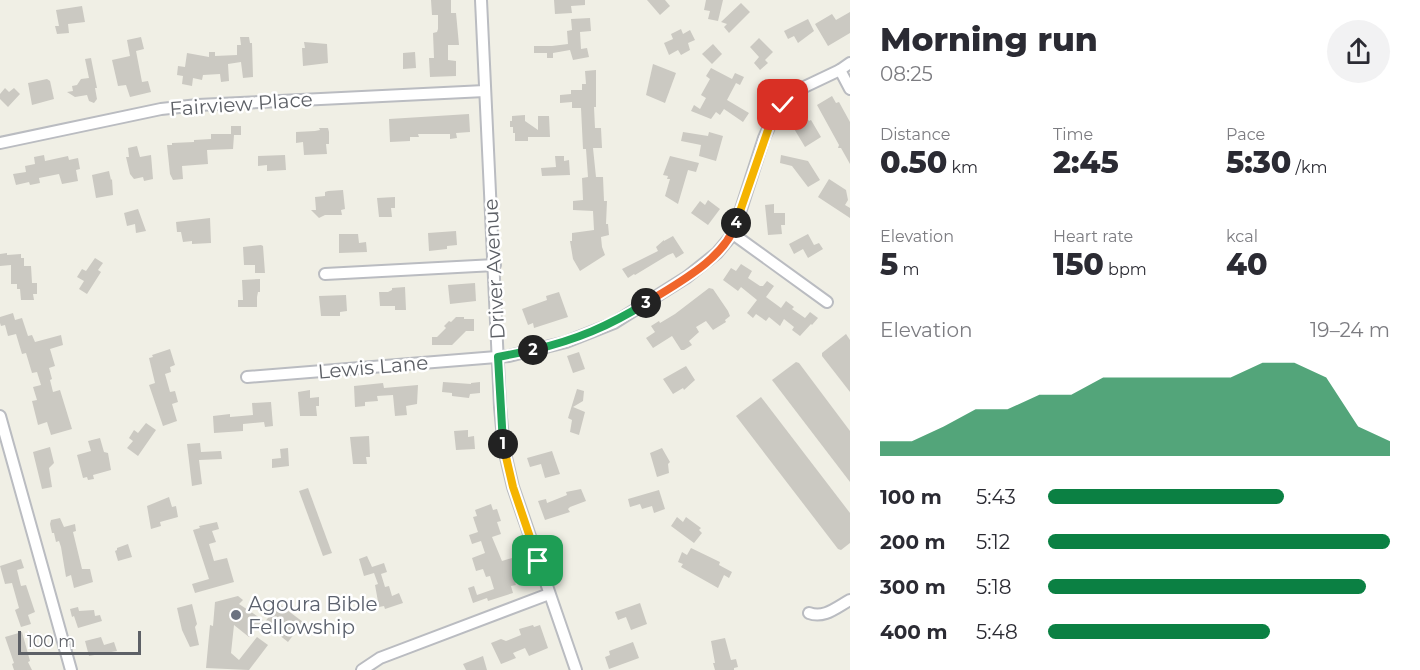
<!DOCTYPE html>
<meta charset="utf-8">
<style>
body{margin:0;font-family:Montserrat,sans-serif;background:#f2f2f3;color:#2b2b33;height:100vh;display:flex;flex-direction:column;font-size:22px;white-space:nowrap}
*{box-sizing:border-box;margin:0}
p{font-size:20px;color:#7c7c81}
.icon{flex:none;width:33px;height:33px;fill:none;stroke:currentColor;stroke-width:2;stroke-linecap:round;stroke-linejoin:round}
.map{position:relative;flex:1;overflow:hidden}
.side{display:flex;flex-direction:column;background:#fff;width:570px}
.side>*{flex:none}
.scale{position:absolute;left:18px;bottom:15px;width:123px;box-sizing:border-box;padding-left:6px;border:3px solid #5d6066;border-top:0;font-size:16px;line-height:21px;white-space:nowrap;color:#5d6066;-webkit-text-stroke:4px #fff;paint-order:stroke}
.pin{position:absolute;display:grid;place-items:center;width:51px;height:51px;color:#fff;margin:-26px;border-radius:12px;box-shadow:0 3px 9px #0006}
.km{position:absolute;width:30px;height:30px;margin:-15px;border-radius:50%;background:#222;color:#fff;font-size:16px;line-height:30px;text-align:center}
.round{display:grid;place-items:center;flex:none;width:63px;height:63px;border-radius:32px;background:#f2f2f3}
.overview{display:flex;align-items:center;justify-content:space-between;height:102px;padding:0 30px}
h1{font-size:33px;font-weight:800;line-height:45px}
.stats{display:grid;grid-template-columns:repeat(3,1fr);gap:9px;height:102px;padding:6px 30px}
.stats div{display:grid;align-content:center}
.stats b{font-size:30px;font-weight:800}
.stats small{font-size:16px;font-weight:400}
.stats p{font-size:16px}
.chart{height:168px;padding:12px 30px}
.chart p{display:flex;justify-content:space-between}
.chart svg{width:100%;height:108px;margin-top:6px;fill:#0b8043;opacity:.7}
ul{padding:0 30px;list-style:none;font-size:20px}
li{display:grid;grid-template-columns:96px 72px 1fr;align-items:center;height:45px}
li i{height:15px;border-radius:8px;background:#0b8043}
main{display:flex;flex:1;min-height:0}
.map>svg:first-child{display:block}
.building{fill:#cbc9c2}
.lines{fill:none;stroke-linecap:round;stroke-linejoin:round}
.minor-casing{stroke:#babcc1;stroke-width:14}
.minor{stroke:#fff;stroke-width:10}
.split-1-casing{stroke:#fff;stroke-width:12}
.split-2-casing{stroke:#fff;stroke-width:12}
.split-3-casing{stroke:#fff;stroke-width:12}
.split-4-casing{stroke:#fff;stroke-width:12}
.split-5-casing{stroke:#fff;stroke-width:12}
.split-1{stroke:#f5b400;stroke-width:8}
.split-2{stroke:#22a559;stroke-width:8}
.split-3{stroke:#22a559;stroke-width:8}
.split-4{stroke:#f0652b;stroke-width:8}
.split-5{stroke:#f5b400;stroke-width:8}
.worship-dot{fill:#6b7280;stroke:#fff;stroke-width:2}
.labels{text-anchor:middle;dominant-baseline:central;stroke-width:5;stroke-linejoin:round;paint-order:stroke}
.street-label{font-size:20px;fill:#5d6066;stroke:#fff}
.worship-label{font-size:20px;fill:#5b616d;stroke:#fff;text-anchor:start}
</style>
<main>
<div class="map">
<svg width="850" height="670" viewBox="0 0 850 670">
<rect width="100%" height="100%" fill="#f0efe5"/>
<g class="building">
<polygon points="431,0 451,0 451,13 456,13 459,45 448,45 448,60 456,61 456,76 430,77 429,58 434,58 433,33 437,32 438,29 438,15 432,15"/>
<polygon points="554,0 585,0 585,5 571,6 572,13 555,14"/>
<polygon points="647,0 665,0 670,6 660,15"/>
<polygon points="706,0 723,0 718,21 708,19 710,11 704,10"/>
<polygon points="741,3 750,12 729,33 724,27 727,24 721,22"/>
<polygon points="82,6 85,22 68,24 69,33 57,34 55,26 59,26 56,10"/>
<polygon points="850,12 850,33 828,46 815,24 832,14 836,20"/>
<polygon points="590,18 591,31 580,32 581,49 587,48 589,57 573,60 570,50 553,53 553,58 547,58 547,53 534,53 534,46 552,46 568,44 567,31 572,30 571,19"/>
<polygon points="808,19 814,31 798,43 794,36 788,39 784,31"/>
<polygon points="681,29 683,34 690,30 695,40 688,43 690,50 681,55 678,50 669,55 664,43 673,39 671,34"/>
<polygon points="141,37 144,49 136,51 142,82 148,81 151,92 130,97 126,85 118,86 112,60 130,56 127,40"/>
<polygon points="240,37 249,37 250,43 252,43 253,77 243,78 241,62 228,64 229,81 221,82 220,74 203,75 202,80 193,78 192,86 182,84 183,76 177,75 178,66 185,67 187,53 209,57 209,52 215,52 215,56 237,55 237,45 241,45"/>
<polygon points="759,38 773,52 765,60 768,63 760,70 754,63 759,57 750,47"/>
<polygon points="304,42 327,44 328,63 303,66 302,48 305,48"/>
<polygon points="713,44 722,54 712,64 702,54"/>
<polygon points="415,52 416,68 403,69 403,53"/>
<polygon points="91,58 97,88 95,88 97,99 94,103 89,101 87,95 75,97 67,92 73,91 72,86 77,85 81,79 89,78 85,59"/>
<polygon points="653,64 676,73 665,103 646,95"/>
<polygon points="711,68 732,79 735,73 744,77 740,85 736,83 727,100 749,113 743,122 724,109 720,115 716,112 711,119 691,111 694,105 700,109 706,98 701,95 710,79 706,76"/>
<polygon points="596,70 596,107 594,107 595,128 601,128 602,148 593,148 596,177 603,177 604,201 607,201 606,224 608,224 609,235 601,237 602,247 605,255 580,271 573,259 570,241 572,241 572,233 594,230 593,211 573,210 573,201 583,200 582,178 588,177 586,149 583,149 581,108 572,108 572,102 560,103 560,95 571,94 571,90 582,90 582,84 586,84 585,71"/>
<polygon points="47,79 50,81 54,99 32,105 28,83"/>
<polygon points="5,88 9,92 14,88 20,94 8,107 0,99 0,94"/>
<polygon points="832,96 836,103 839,102 850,122 850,164 841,148 838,148 839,145 817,105"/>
<polygon points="469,114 470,132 456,133 457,138 450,139 450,134 418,134 419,137 410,137 410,141 390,142 389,119"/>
<polygon points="804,114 809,121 811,120 821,137 805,147 793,127 798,124 796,119"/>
<polygon points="525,115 525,121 538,130 538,116 549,116 550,137 528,137 528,141 515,141 515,133 513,133 513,127 510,127 510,121 512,121 512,116"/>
<polygon points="231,126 241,126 241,135 234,135 233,149 207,150 208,164 182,166 183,179 173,180 170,174 167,145 172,145 172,143 194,142 194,140 211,139 211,134 231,134"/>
<polygon points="319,128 328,128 329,132 329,144 326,144 327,154 304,155 303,142 296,143 296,132 315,131 320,130"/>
<polygon points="683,132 708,136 709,132 723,136 716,161 699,156 701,145 681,141"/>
<polygon points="137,146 140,157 151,155 153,179 144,181 143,177 134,179 130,174 126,157 129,157 128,148"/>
<polygon points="44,155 45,161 68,156 69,160 78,158 80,169 76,170 78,181 62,184 59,174 39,178 40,183 30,185 29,182 16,185 13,174 26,172 25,166 35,164 34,157"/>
<polygon points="285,155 286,170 267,171 267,165 258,166 258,156"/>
<polygon points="781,155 808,161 820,180 808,187 792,166 780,163"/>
<polygon points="555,156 564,156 564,161 569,160 570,175 542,176 541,168 556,167"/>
<polygon points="670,156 699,163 696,172 688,170 678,204 665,196 670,179 667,179 668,176 663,175"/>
<polygon points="109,171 111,180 112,179 113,195 96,198 92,175"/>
<polygon points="829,179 846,190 848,200 845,205 850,208 850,218 818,197"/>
<polygon points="343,190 345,209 341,210 342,215 325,215 319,218 311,210 316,210 315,197 325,196 325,192 328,191"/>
<polygon points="395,197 395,208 391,208 392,217 379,217 377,198"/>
<polygon points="708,200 720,209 708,225 691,213 700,201 705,205"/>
<polygon points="774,204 774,213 785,213 785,225 781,225 782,234 768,235 765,205"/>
<polygon points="138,209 146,231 136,233 135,224 127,226 124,213"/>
<polygon points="210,218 211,243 192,244 192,241 183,242 181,232 177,232 176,222"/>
<polygon points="456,231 457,245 447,246 447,249 429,251 428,233"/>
<polygon points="339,234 358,234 359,243 366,242 367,252 339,253"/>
<polygon points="808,234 814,245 819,243 823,249 808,258 803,249 794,254 789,244"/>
<polygon points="673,236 684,253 676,258 673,253 668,255 635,275 634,274 628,278 622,269 658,251 656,247 664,240 664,241"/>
<polygon points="261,245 263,246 265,273 255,273 255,265 244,265 243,247"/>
<polygon points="7,253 7,255 21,254 21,258 24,258 24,266 31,266 32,283 37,283 37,294 33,294 34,300 21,300 20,289 17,289 17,284 11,284 11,265 0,266 0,254"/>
<polygon points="95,258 103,263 98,270 101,272 87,294 79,289 84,281 77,277 82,269 86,271"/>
<polygon points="741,264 752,271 748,278 760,286 763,286 767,281 774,286 766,297 781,308 786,301 794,307 792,309 805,318 810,312 818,318 812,325 811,324 800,336 792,330 794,327 784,319 780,326 769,317 766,321 756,314 753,318 747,313 757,300 741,287 738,291 723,280 731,268 736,271"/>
<polygon points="260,279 260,292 258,292 257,297 257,307 238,307 238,300 243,300 242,280"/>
<polygon points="475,283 476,301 450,304 448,285"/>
<polygon points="405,287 406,310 395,310 395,306 380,306 379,292 388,292 392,290 392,288"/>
<polygon points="709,288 713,289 728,311 730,316 725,320 726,322 713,330 706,321 696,327 699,332 689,341 692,345 684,350 681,350 672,336 653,348 646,338 655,332 651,326 659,321 660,323 675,314"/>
<polygon points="559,292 568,317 534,328 533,323 528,325 522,309 547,300 546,296"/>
<polygon points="346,295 347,311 340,312 340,316 321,316 319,296"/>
<polygon points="13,313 15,320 22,318 28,336 32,335 35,342 61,335 63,345 50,349 55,366 49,368 52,379 50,380 53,392 60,390 72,429 51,435 47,422 38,425 32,401 37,400 33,387 41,385 37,372 32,373 26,353 22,354 16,334 8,336 5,325 1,326 0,323 0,317"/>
<polygon points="456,317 464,317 464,319 474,319 474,331 466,331 452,345 432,345 432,337 437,337 446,328 444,326 449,321 451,322"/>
<polygon points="846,334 850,340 850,392 822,356 822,353"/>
<polygon points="170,349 175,365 170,367 171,372 165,374 170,392 175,391 178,402 172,404 177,421 163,426 149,385 155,383 149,358 153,357 152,355"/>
<polygon points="579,352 585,369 573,373 567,356"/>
<polygon points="796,362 799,363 850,431 850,482 772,380"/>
<polygon points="686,366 695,380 684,390 683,388 673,394 663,379"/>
<polygon points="443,382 471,384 471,383 480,382 480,393 470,394 469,398 452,396 452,393 442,392"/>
<polygon points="383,383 384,388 418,385 417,404 406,406 407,415 395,416 393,395 377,396 378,401 365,402 365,406 355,407 354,386"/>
<polygon points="577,389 584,391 583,401 573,407 585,412 579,435 570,432 572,420 568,418"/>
<polygon points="310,390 310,398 319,397 319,406 316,406 317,416 300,416 298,392"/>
<polygon points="761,397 850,513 850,543 841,550 838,549 736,416"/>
<polygon points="271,402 273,426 265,427 264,422 243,424 243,431 214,433 213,416 230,414 230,417 253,415 252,403"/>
<polygon points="146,423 156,430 138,456 127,448 133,441 129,438 134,430 138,433"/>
<polygon points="468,430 468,437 474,436 475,449 456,450 454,431"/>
<polygon points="369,436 370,457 366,457 367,464 353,464 350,437"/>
<polygon points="100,438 104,452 108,453 111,470 93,475 94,479 88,480 87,477 83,478 77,455 91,451 88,441"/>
<polygon points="200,443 201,452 221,451 222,459 199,460 202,484 192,486 187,444"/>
<polygon points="50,447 54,463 49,468 52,487 42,489 33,452"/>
<polygon points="288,448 289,466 272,468 272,459 281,458 280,449"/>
<polygon points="662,448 670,462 668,464 669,473 657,477 650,453"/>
<polygon points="552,451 560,474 545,478 541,464 530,467 527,458"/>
<polygon points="308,488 332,553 323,556 299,491"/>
<polygon points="581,489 586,501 570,507 568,509 570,512 545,520 538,501 546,499 547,503 567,495 566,492"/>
<polygon points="659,490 665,509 654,513 652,506 642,509 640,504 630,507 628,499"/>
<polygon points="169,497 172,507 176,506 178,517 160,522 161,526 151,529 147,506"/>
<polygon points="491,504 493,510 497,509 501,521 497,522 501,534 492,537 502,561 512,558 516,567 512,568 517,581 515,582 516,585 511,586 513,593 488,601 487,598 473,603 468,588 474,586 477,595 494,589 490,576 486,577 483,569 476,571 472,558 485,553 481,541 472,544 469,535 478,532 473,517 477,516 475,510"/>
<polygon points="677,517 683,522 686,517 701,528 699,530 702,533 694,543 671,526"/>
<polygon points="60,518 64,527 75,524 76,531 73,532 82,569 90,569 93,582 74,588 71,575 66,577 61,547 59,541 56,542 54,533 52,533 50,524 51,520"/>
<polygon points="217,522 219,529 212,531 216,542 209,544 214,561 227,558 234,582 195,593 192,584 209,579 193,530 200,528 199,526"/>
<polygon points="128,544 132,557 118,561 115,551 117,550 117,548"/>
<polygon points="691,548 720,562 719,565 732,572 729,578 724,575 718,588 688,571 681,567 683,564 678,562 682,552 687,555"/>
<polygon points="367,556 372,567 384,563 387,572 381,574 385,587 389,586 392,596 399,593 403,603 385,609 384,606 379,607 375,585 378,584 374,573 364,576 359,559"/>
<polygon points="21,559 24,568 17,570 21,586 26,585 35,612 28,615 31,624 21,627 15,610 19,608 12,583 5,584 0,566"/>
<polygon points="238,596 243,600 239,604 263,620 249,637 234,625 231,653 239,660 257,637 268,645 249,670 206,668 210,625 213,626 215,602"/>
<polygon points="640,603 647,624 631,630 626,617 618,620 615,612"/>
<polygon points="192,604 197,624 195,627 199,645 190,647 182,630 177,608"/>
<polygon points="279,604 303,622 288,642 264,623"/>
<polygon points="78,607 79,611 94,610 95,616 100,615 102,621 78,628 74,616 72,617 70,609"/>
<polygon points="533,625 534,627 540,625 548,648 529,656 525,648 513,653 516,658 501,664 491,643 501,639 506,641 521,635 519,629"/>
<polygon points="22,632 30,661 28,662 32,670 14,670 12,664 14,663 5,637"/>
<polygon points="101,637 104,645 114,642 117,651 89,656 85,641"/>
<polygon points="725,638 731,660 736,659 738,667 734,668 734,670 715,670 713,663 715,663 711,641"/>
<polygon points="633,642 639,658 609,669 605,657 610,655 609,651"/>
<polygon points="483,656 487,670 466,670 463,664"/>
</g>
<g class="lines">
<defs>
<g id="minor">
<polyline points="481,0 500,407 504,449 513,487 576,670"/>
<polyline points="840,70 850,89"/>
<polyline points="0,143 161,109 198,105 485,91"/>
<polyline points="733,234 827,302"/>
<polyline points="325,274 495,265"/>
<polyline points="247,377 509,356 566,342 614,323 687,277 717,253 733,234 764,138 774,116 800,89 840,70 850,63"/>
<polyline points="0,416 71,670"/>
<path d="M809 613C824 619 837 607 850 600"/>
<polyline points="362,670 380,658 549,594"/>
</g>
</defs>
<use href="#minor" class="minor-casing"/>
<use href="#minor" class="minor"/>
</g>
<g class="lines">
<defs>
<polyline id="split-1" points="503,444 513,487 538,561"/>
<polyline id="split-2" points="503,444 498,357 533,350"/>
<path id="split-3" d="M533 350C576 340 609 326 646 303"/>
<path id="split-4" d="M646 303C676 284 725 259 736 223"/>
<polyline id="split-5" points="736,223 770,124 783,105"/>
</defs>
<use href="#split-1" class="split-1-casing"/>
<use href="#split-2" class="split-2-casing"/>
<use href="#split-3" class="split-3-casing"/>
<use href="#split-4" class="split-4-casing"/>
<use href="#split-5" class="split-5-casing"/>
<use href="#split-1" class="split-1"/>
<use href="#split-2" class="split-2"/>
<use href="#split-3" class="split-3"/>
<use href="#split-4" class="split-4"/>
<use href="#split-5" class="split-5"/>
</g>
<circle class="worship-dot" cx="236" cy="615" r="6"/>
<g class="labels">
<g class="street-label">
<text transform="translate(241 104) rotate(-4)">Fairview Place</text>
<text transform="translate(494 269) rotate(-93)">Driver Avenue</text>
<text transform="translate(373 367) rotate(-5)">Lewis Lane</text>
</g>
<g class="worship-label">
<text x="248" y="604">Agoura Bible<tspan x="248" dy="23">Fellowship</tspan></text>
</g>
</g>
</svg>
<div class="scale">100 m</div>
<div class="pin" style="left:538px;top:561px;background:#1e9e55"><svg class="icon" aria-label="arrive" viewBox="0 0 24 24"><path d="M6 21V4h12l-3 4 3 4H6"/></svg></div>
<div class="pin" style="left:783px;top:105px;background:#d93025"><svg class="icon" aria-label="check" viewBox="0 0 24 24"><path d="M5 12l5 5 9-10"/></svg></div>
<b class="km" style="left:503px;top:444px">1</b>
<b class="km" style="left:533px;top:350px">2</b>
<b class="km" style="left:646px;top:303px">3</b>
<b class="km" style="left:736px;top:223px">4</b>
</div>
<section class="side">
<div class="overview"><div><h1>Morning run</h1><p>08:25</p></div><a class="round"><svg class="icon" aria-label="share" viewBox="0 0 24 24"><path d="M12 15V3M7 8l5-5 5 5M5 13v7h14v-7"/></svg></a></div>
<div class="stats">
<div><p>Distance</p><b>0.50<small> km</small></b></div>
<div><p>Time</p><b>2:45</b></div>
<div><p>Pace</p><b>5:30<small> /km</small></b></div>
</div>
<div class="stats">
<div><p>Elevation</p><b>5<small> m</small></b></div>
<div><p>Heart rate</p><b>150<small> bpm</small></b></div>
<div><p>kcal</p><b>40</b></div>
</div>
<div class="chart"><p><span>Elevation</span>19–24 m</p>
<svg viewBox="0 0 160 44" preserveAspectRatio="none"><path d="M0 44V38L10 38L20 32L30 25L40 25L50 19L60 19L70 12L80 12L90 12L100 12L110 12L120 6L130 6L140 12L150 32L160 38V44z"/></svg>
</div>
<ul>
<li><b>100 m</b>5:43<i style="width:69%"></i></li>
<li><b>200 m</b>5:12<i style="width:100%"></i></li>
<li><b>300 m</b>5:18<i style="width:93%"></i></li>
<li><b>400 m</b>5:48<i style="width:65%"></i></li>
</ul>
</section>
</main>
